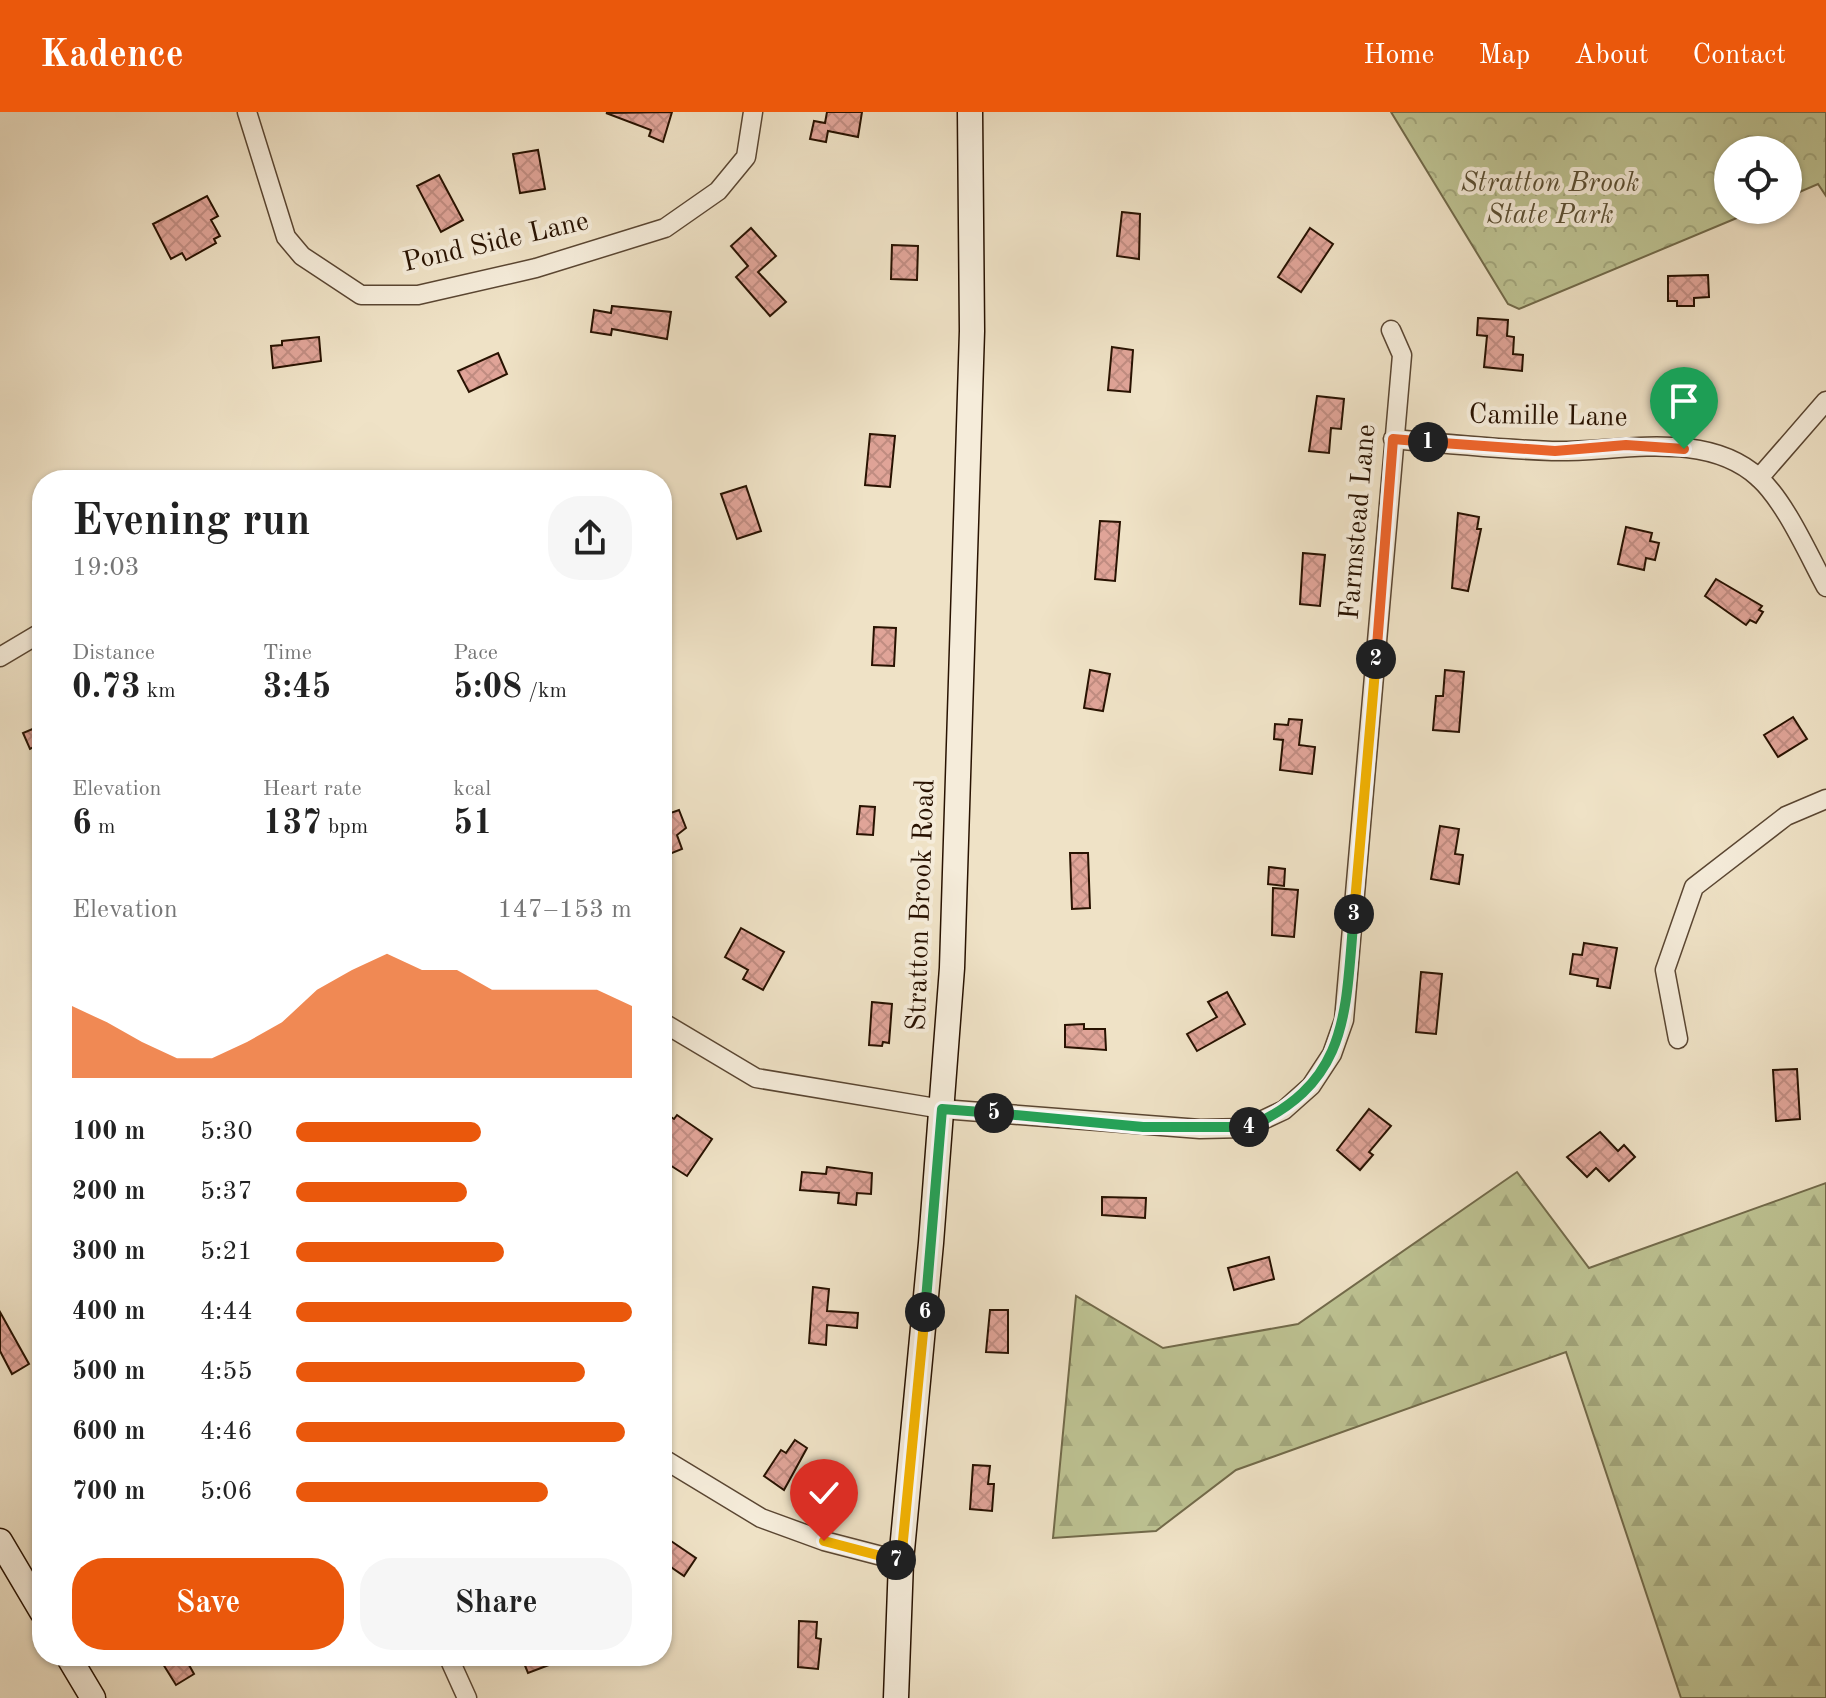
<!DOCTYPE html>
<meta charset="utf-8">
<style>
body{margin:0;font-family:"Old Standard TT",serif;background:#f6f6f6;color:#222;height:100vh;display:flex;flex-direction:column;font-size:30px;white-space:nowrap}
*{box-sizing:border-box;margin:0}
p{font-size:26px;color:#767676}
.icon{flex:none;width:44px;height:44px;fill:none;stroke:currentColor;stroke-width:2;stroke-linecap:round;stroke-linejoin:round}
.map{position:relative;flex:1;overflow:hidden}
.side{position:absolute;left:32px;top:358px;width:640px;height:1196px;display:flex;flex-direction:column;background:#fff;border-radius:32px;box-shadow:0 2px 6px #0004}
.side>*{flex:none}
.buttons{position:absolute;left:1714px;top:24px;display:grid;gap:16px}
.buttons a{display:grid;place-items:center;width:88px;height:88px;border-radius:50%;background:#fff;box-shadow:0 2px 6px #0004;font-size:40px}
.pin{position:absolute;display:grid;place-items:center;width:68px;height:68px;color:#fff;margin:-82px -34px;border-radius:50% 50% 50% 0;rotate:-45deg;box-shadow:0 0 8px #0007}
.pin .icon{rotate:45deg}
.km{position:absolute;width:40px;height:40px;margin:-20px;border-radius:50%;background:#222;color:#fff;font-size:22px;line-height:40px;text-align:center}
.round{display:grid;place-items:center;flex:none;width:84px;height:84px;border-radius:32px;background:#f6f6f6}
.head{display:flex;align-items:center;justify-content:space-between;height:136px;padding:0 40px}
h1{font-size:44px;font-weight:700;line-height:60px}
.metrics{display:grid;grid-template-columns:repeat(3,1fr);gap:12px;height:136px;padding:8px 40px}
.metrics div{display:grid;align-content:center}
.metrics b{font-size:34px;font-weight:700}
.metrics small{font-size:22px;font-weight:400}
.metrics p{font-size:22px}
.chart{height:224px;padding:16px 40px}
.chart p{display:flex;justify-content:space-between}
.chart svg{width:100%;height:144px;margin-top:8px;fill:#ea580c;opacity:.7}
.cta{display:flex;gap:16px;margin-top:auto;padding:16px 40px}
.cta a{flex:1;height:92px;border-radius:32px;background:#ea580c;color:#fff;font-size:32px;font-weight:700;line-height:92px;text-align:center}
.cta a+a{background:#f6f6f6;color:#222}
ul{padding:0 40px;list-style:none;font-size:26px}
li{display:grid;grid-template-columns:128px 96px 1fr;align-items:center;height:60px}
li i{height:20px;border-radius:10px;background:#ea580c}
header{display:flex;align-items:center;gap:48px;box-sizing:border-box;height:112px;padding:0 40px;background:#ea580c;color:#fff}
header strong{font-size:38px}
nav{display:flex;gap:44px;margin-inline-start:auto;font-size:28px}
.map>svg:first-child{display:block}
.forest{fill:url(#forest-firs);stroke:#726a4a;stroke-width:2}
.park{fill:url(#park-crowns);stroke:#726a4a;stroke-width:2}
.building{fill:url(#building-cross-hatch);stroke:#281201;stroke-width:2}
.lines{fill:none;stroke-linecap:round;stroke-linejoin:round}
.street-casing{stroke:#5a4632;stroke-width:21}
.secondary-casing{stroke:#281201;stroke-width:27}
.street{stroke:#f5ecda;stroke-width:18}
.secondary{stroke:#f5ecda;stroke-width:24}
.split-1-casing{stroke:#fff;stroke-width:16}
.split-2-casing{stroke:#fff;stroke-width:16}
.split-3-casing{stroke:#fff;stroke-width:16}
.split-4-casing{stroke:#fff;stroke-width:16}
.split-5-casing{stroke:#fff;stroke-width:16}
.split-6-casing{stroke:#fff;stroke-width:16}
.split-7-casing{stroke:#fff;stroke-width:16}
.split-8-casing{stroke:#fff;stroke-width:16}
.split-1{stroke:#f0652b;stroke-width:10}
.split-2{stroke:#f0652b;stroke-width:10}
.split-3{stroke:#f5b400;stroke-width:10}
.split-4{stroke:#22a559;stroke-width:10}
.split-5{stroke:#22a559;stroke-width:10}
.split-6{stroke:#22a559;stroke-width:10}
.split-7{stroke:#f5b400;stroke-width:10}
.split-8{stroke:#f5b400;stroke-width:10}
.labels{text-anchor:middle;dominant-baseline:central;stroke-width:8;stroke-linejoin:round;paint-order:stroke}
.park-label{font-size:28px;font-style:italic;fill:#5c5034;stroke:#f5ecda}
.street-label{font-size:28px;fill:#281201;stroke:#f5ecda}
</style>
<header>
<strong>Kadence</strong>
<nav><a>Home</a><a>Map</a><a>About</a><a>Contact</a></nav>
</header>
<div class="map">
<svg width="1826" height="1586" viewBox="0 0 1826 1586">
<defs>
<pattern id="forest-firs" width="22" height="20" patternUnits="userSpaceOnUse" patternTransform="scale(2)"><rect width="22" height="20" fill="#bdc292"/><path d="M5 1l3.5 6h-7zM16 11l3.5 6h-7z" fill="#a2a67c"/></pattern>
<pattern id="park-crowns" width="20" height="18" patternUnits="userSpaceOnUse" patternTransform="scale(2)"><rect width="20" height="18" fill="#bdc292"/><path d="M2 6a3 3 0 1 1 6 0M12 15a3 3 0 1 1 6 0" fill="none" stroke="#a2a67c"/></pattern>
<pattern id="building-cross-hatch" width="8" height="8" patternUnits="userSpaceOnUse" patternTransform="scale(2)"><rect width="8" height="8" fill="#e0a498"/><path d="M0 0l8 8M0 8l8-8" fill="none" stroke="#c08c81"/></pattern>
</defs>
<rect width="100%" height="100%" fill="#efe2c6"/>
<filter id="stains"><feTurbulence type="fractalNoise" baseFrequency=".0025" numOctaves="4"/><feColorMatrix values="0 0 0 0 .2 0 0 0 0 .09 0 0 0 0 .02 0 0 0 .5 -.17"/></filter>
<radialGradient id="worn" r=".72"><stop offset=".6" stop-color="#630" stop-opacity="0"/><stop offset="1" stop-color="#630" stop-opacity=".3"/></radialGradient>
<polygon class="forest" points="1517,1060 1589,1156 1826,1071 1826,1586 1681,1586 1566,1240 1236,1358 1156,1419 1053,1426 1076,1184 1163,1236 1298,1212"/>
<polygon class="park" points="1391,0 1826,0 1826,84 1818,72 1788,85 1788,38 1728,38 1728,98 1756,98 1519,197 1508,192"/>
<g class="building">
<polygon points="672,0 663,30 649,24 651,18 606,1"/>
<polygon points="827,0 862,0 858,25 828,19 826,30 810,27 814,9 825,11"/>
<polygon points="538,38 545,77 520,81 513,42"/>
<polygon points="439,63 463,108 441,120 417,74"/>
<polygon points="207,84 218,104 211,108 220,124 214,127 216,131 186,148 182,141 171,147 153,112"/>
<polygon points="1122,100 1140,102 1139,147 1117,144"/>
<polygon points="751,116 776,144 758,160 786,190 770,204 736,165 748,154 731,134"/>
<polygon points="1310,116 1333,132 1301,180 1278,165"/>
<polygon points="892,133 918,134 917,168 891,167"/>
<polygon points="1708,163 1709,185 1694,186 1694,194 1677,194 1677,189 1668,189 1668,164"/>
<polygon points="612,194 671,200 667,227 612,217 611,223 591,220 594,198 611,201"/>
<polygon points="1478,206 1508,208 1507,224 1514,225 1513,242 1523,243 1522,259 1484,255 1487,224 1477,223"/>
<polygon points="319,225 321,249 273,256 271,234 282,233 282,229"/>
<polygon points="1112,235 1133,238 1130,280 1108,278"/>
<polygon points="498,241 507,262 469,280 458,259"/>
<polygon points="1317,284 1344,287 1341,317 1331,316 1329,341 1309,339"/>
<polygon points="870,322 895,324 890,375 865,373"/>
<polygon points="746,374 761,419 737,427 721,382"/>
<polygon points="1458,401 1479,405 1477,417 1481,417 1468,479 1452,476"/>
<polygon points="1100,409 1120,410 1115,469 1095,467"/>
<polygon points="1626,415 1652,421 1650,429 1659,431 1655,448 1646,446 1644,458 1618,452"/>
<polygon points="1303,441 1325,443 1320,494 1300,492"/>
<polygon points="1716,467 1762,494 1759,498 1763,500 1756,511 1750,508 1746,513 1705,484"/>
<polygon points="874,515 896,516 894,554 872,553"/>
<polygon points="1090,558 1110,562 1103,599 1084,596"/>
<polygon points="1445,558 1464,560 1459,620 1433,618 1436,584 1443,584"/>
<polygon points="1793,605 1807,627 1778,645 1764,623"/>
<polygon points="1289,607 1302,608 1299,633 1315,635 1312,662 1280,658 1283,628 1274,627 1275,612 1288,613"/>
<polygon points="42,613 42,631 30,637 23,621"/>
<polygon points="860,694 875,695 873,723 857,722"/>
<polygon points="679,698 686,716 677,723 682,737 667,743 662,730 662,704"/>
<polygon points="1440,714 1459,717 1455,742 1463,743 1459,772 1431,767"/>
<polygon points="1070,741 1088,741 1090,796 1072,797"/>
<polygon points="1269,755 1285,757 1284,774 1268,772"/>
<polygon points="1273,776 1298,778 1294,825 1272,823"/>
<polygon points="741,816 784,840 763,878 743,867 748,858 725,845"/>
<polygon points="1584,831 1617,836 1610,876 1597,874 1598,867 1570,862 1573,842 1582,843"/>
<polygon points="1421,860 1442,862 1436,922 1416,920"/>
<polygon points="1227,880 1245,912 1197,939 1187,922 1217,905 1208,890"/>
<polygon points="872,890 892,892 889,931 883,930 882,934 869,933"/>
<polygon points="1084,912 1084,917 1105,917 1106,938 1065,935 1065,913"/>
<polygon points="1797,957 1800,1007 1776,1009 1773,958"/>
<polygon points="1369,997 1391,1014 1369,1040 1373,1043 1360,1058 1337,1038"/>
<polygon points="662,999 674,1007 677,1003 712,1027 687,1064 662,1048 671,1035 662,1029"/>
<polygon points="1600,1020 1618,1039 1624,1033 1635,1045 1609,1069 1596,1056 1587,1065 1567,1045"/>
<polygon points="827,1055 872,1061 871,1082 857,1081 856,1093 838,1091 839,1081 800,1078 802,1060 826,1062"/>
<polygon points="1102,1085 1146,1086 1145,1106 1102,1103"/>
<polygon points="1269,1145 1274,1167 1234,1178 1228,1156"/>
<polygon points="813,1175 829,1177 827,1199 858,1201 857,1216 827,1213 826,1233 809,1231"/>
<polygon points="990,1198 1008,1198 1008,1241 986,1240"/>
<polygon points="0,1200 29,1252 12,1262 0,1239"/>
<polygon points="795,1328 807,1336 784,1378 764,1364 781,1338 786,1341"/>
<polygon points="973,1353 990,1354 988,1372 994,1372 992,1399 970,1397"/>
<polygon points="668,1427 696,1446 684,1464 662,1449 662,1437"/>
<polygon points="799,1509 817,1510 816,1526 821,1527 818,1557 798,1555"/>
<polygon points="158,1544 184,1544 194,1562 176,1573"/>
<polygon points="521,1544 570,1544 570,1545 528,1561"/>
</g>
<g class="lines">
<defs>
<g id="street">
<polyline points="247,0 286,125 302,144 361,183 418,183 536,156 665,116 718,79 746,45 753,0"/>
<path d="M1393 327C1446 332 1499 337 1552 339 1616 341 1705 316 1759 366 1786 391 1808 442 1826 475"/>
<polyline points="1759,366 1826,289"/>
<polyline points="0,545 42,520"/>
<polyline points="662,910 756,966 942,997 1200,1017 1246,1016 1284,998 1311,974 1332,942 1344,908 1402,243 1391,218"/>
<polyline points="1678,927 1665,858 1694,775 1786,704 1826,687"/>
<polyline points="662,1346 761,1406 824,1429 901,1449"/>
<polyline points="448,1544 467,1586"/>
</g>
<g id="secondary">
<polyline points="0,1429 42,1500"/>
<polyline points="68,1544 93,1586"/>
<polyline points="896,1586 901,1449 931,1131 952,856 972,219 970,0"/>
</g>
</defs>
<use href="#street" class="street-casing"/>
<use href="#secondary" class="secondary-casing"/>
<use href="#street" class="street"/>
<use href="#secondary" class="secondary"/>
</g>
<g class="lines">
<defs>
<polyline id="split-1" points="1428,330 1555,339 1626,333 1684,337"/>
<polyline id="split-2" points="1376,547 1393,327 1428,330"/>
<polyline id="split-3" points="1354,802 1376,547"/>
<path id="split-4" d="M1249 1015C1351 970 1345 899 1354 802"/>
<polyline id="split-5" points="994,1001 1143,1015 1249,1015"/>
<polyline id="split-6" points="925,1200 942,997 994,1001"/>
<polyline id="split-7" points="896,1448 901,1449 925,1200"/>
<polyline id="split-8" points="824,1429 896,1448"/>
</defs>
<use href="#split-1" class="split-1-casing"/>
<use href="#split-2" class="split-2-casing"/>
<use href="#split-3" class="split-3-casing"/>
<use href="#split-4" class="split-4-casing"/>
<use href="#split-5" class="split-5-casing"/>
<use href="#split-6" class="split-6-casing"/>
<use href="#split-7" class="split-7-casing"/>
<use href="#split-8" class="split-8-casing"/>
<use href="#split-1" class="split-1"/>
<use href="#split-2" class="split-2"/>
<use href="#split-3" class="split-3"/>
<use href="#split-4" class="split-4"/>
<use href="#split-5" class="split-5"/>
<use href="#split-6" class="split-6"/>
<use href="#split-7" class="split-7"/>
<use href="#split-8" class="split-8"/>
</g>
<g class="labels">
<g class="park-label">
<text x="1550" y="72">Stratton Brook<tspan x="1550" dy="32">State Park</tspan></text>
</g>
<g class="street-label">
<text transform="translate(496 131) rotate(-13)">Pond Side Lane</text>
<text transform="translate(1548 305) rotate(1)">Camille Lane</text>
<text transform="translate(1359 410) rotate(-85)">Farmstead Lane</text>
<text transform="translate(922 793) rotate(-88)">Stratton Brook Road</text>
</g>
</g>
<rect width="100%" height="100%" filter="url(#stains)"/>
<rect width="100%" height="100%" fill="url(#worn)"/>
</svg>
<div class="buttons">
<a><svg class="icon" aria-label="locate" viewBox="0 0 24 24"><circle cx="12" cy="12" r="6"/><path d="M12 2v4M12 18v4M2 12h4M18 12h4"/></svg></a>
</div>
<div class="pin" style="left:1684px;top:337px;background:#1e9e55"><svg class="icon" aria-label="arrive" viewBox="0 0 24 24"><path d="M6 21V4h12l-3 4 3 4H6"/></svg></div>
<div class="pin" style="left:824px;top:1429px;background:#d93025"><svg class="icon" aria-label="check" viewBox="0 0 24 24"><path d="M5 12l5 5 9-10"/></svg></div>
<b class="km" style="left:1428px;top:330px">1</b>
<b class="km" style="left:1376px;top:547px">2</b>
<b class="km" style="left:1354px;top:802px">3</b>
<b class="km" style="left:1249px;top:1015px">4</b>
<b class="km" style="left:994px;top:1001px">5</b>
<b class="km" style="left:925px;top:1200px">6</b>
<b class="km" style="left:896px;top:1448px">7</b>
<section class="side">
<div class="head"><div><h1>Evening run</h1><p>19:03</p></div><a class="round"><svg class="icon" aria-label="share" viewBox="0 0 24 24"><path d="M12 15V3M7 8l5-5 5 5M5 13v7h14v-7"/></svg></a></div>
<div class="metrics">
<div><p>Distance</p><b>0.73<small> km</small></b></div>
<div><p>Time</p><b>3:45</b></div>
<div><p>Pace</p><b>5:08<small> /km</small></b></div>
</div>
<div class="metrics">
<div><p>Elevation</p><b>6<small> m</small></b></div>
<div><p>Heart rate</p><b>137<small> bpm</small></b></div>
<div><p>kcal</p><b>51</b></div>
</div>
<div class="chart"><p><span>Elevation</span>147–153 m</p>
<svg viewBox="0 0 160 44" preserveAspectRatio="none"><path d="M0 44V22L10 27L20 33L30 38L40 38L50 33L60 27L70 17L80 11L90 6L100 11L110 11L120 17L130 17L140 17L150 17L160 22V44z"/></svg>
</div>
<ul>
<li><b>100 m</b>5:30<i style="width:55%"></i></li>
<li><b>200 m</b>5:37<i style="width:51%"></i></li>
<li><b>300 m</b>5:21<i style="width:62%"></i></li>
<li><b>400 m</b>4:44<i style="width:100%"></i></li>
<li><b>500 m</b>4:55<i style="width:86%"></i></li>
<li><b>600 m</b>4:46<i style="width:98%"></i></li>
<li><b>700 m</b>5:06<i style="width:75%"></i></li>
</ul>
<div class="cta"><a>Save</a><a>Share</a></div>
</section>
</div>
